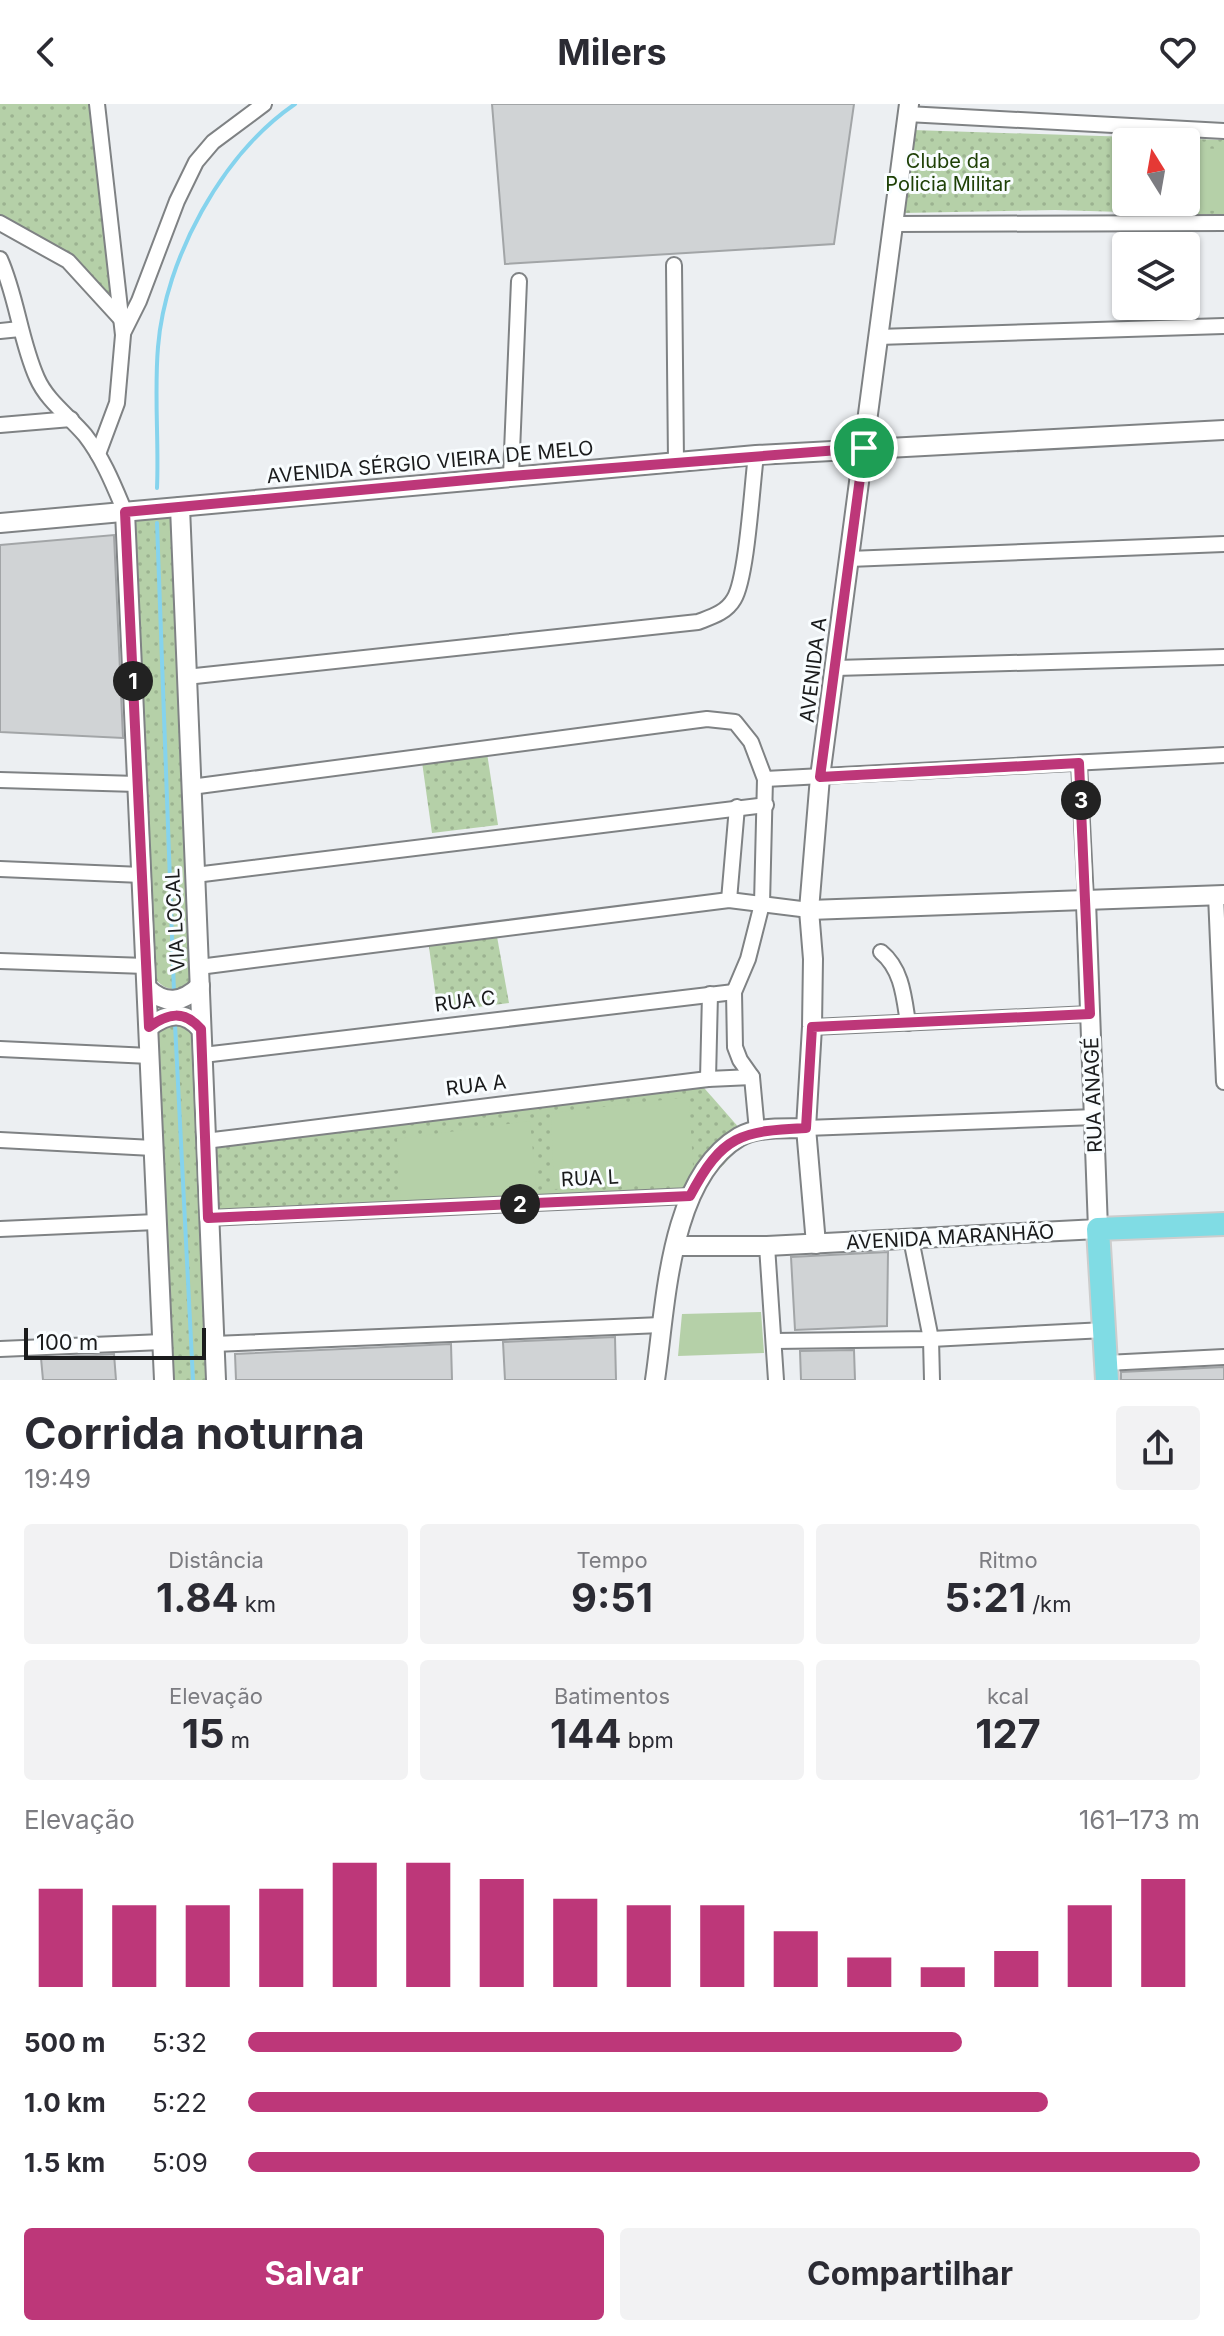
<!DOCTYPE html>
<html lang="pt">
<meta charset="utf-8">
<style>
body{margin:0;font-family:Inter,sans-serif;background:#f2f2f3;color:#2b2b33;height:100vh;display:flex;flex-direction:column;font-size:30px;white-space:nowrap}
*{box-sizing:border-box;margin:0}
p{font-size:26px;color:#7c7c81}
.icon{flex:none;width:44px;height:44px;fill:none;stroke:currentColor;stroke-width:2;stroke-linecap:round;stroke-linejoin:round}
.map{position:relative;height:1276px;overflow:hidden}
.sheet{display:flex;flex-direction:column;background:#fff;flex:1}
.sheet>*{flex:none}
.needle{width:52px;rotate:349deg}
.buttons{position:absolute;left:1112px;top:24px;display:grid;gap:16px}
.buttons a{display:grid;place-items:center;width:88px;height:88px;border-radius:8px;background:#fff;box-shadow:0 2px 6px #0004;font-size:40px}
.scale{position:absolute;left:24px;bottom:20px;width:182px;box-sizing:border-box;padding-left:8px;border:4px solid #1a1b1c;border-top:0;font-size:22px;line-height:28px;white-space:nowrap;color:#1a1b1c;-webkit-text-stroke:6px #f9fdff;paint-order:stroke}
.pin{position:absolute;display:grid;place-items:center;width:68px;height:68px;color:#fff;margin:-34px;border:4px solid #fff;border-radius:50%;box-shadow:0 2px 8px #0007}
.km{position:absolute;width:40px;height:40px;margin:-20px;border-radius:50%;background:#222;color:#fff;font-size:22px;line-height:40px;text-align:center}
.round{display:grid;place-items:center;flex:none;width:84px;height:84px;border-radius:8px;background:#f2f2f3}
.summary{display:flex;align-items:center;justify-content:space-between;height:136px;padding:0 24px}
h1{font-size:44px;font-weight:700;line-height:60px}
.figures{display:grid;grid-template-columns:repeat(3,1fr);gap:12px;height:136px;padding:8px 24px}
.figures div{display:grid;align-content:center;border-radius:8px;background:#f2f2f3;text-align:center}
.figures b{font-size:40px;font-weight:700}
.figures small{font-size:22px;font-weight:400}
.figures p{font-size:22px}
.chart{height:224px;padding:16px 24px}
.chart p{display:flex;justify-content:space-between}
.chart svg{width:100%;height:144px;margin-top:8px;stroke:#bd3779;stroke-width:6}
.button{display:flex;gap:16px;margin-top:auto;padding:16px 24px}
.button a{flex:1;height:92px;border-radius:8px;background:#bd3779;color:#fff;font-size:32px;font-weight:700;line-height:92px;text-align:center}
.button a+a{background:#f2f2f3;color:#2b2b33}
ul{padding:0 24px;list-style:none;font-size:26px}
li{display:grid;grid-template-columns:128px 96px 1fr;align-items:center;height:60px}
li i{height:20px;border-radius:10px;background:#bd3779}
header{display:flex;justify-content:space-between;align-items:center;height:104px;padding:0 24px;background:#fff;font-size:36px;font-weight:700}
.map>svg:first-child{display:block}
.park{fill:url(#park-dots);fill-rule:evenodd}
.pitch{fill:#b5d0a8}
.lines{fill:none;stroke-linecap:round;stroke-linejoin:round}
.stream{stroke:#85d3ed;stroke-width:4}
.building{fill:#d0d3d5;stroke:#a2a5a7;stroke-width:2}
.street-casing{stroke:#7f8284;stroke-width:18}
.secondary-casing{stroke:#7f8284;stroke-width:22}
.primary-casing{stroke:#cdcdcd;stroke-width:26}
.street{stroke:#fff;stroke-width:14}
.secondary{stroke:#fff;stroke-width:18}
.primary{stroke:#80dce4;stroke-width:22}
.route-casing{stroke:#fff;stroke-width:16}
.route{stroke:#bd3779;stroke-width:10}
.labels{text-anchor:middle;dominant-baseline:central;stroke-width:6;stroke-linejoin:round;paint-order:stroke}
.park-label{font-size:20px;fill:#1f4107;stroke:#f9fdff}
.street-label{font-size:20px;fill:#1a1b1c;stroke:#f9fdff}
</style>
<header><svg class="icon" aria-label="back" viewBox="0 0 24 24"><path d="M15 5l-7 7 7 7"/></svg>Milers<svg class="icon" aria-label="heart" viewBox="0 0 24 24"><path d="M12 20l-8-8c-3-5 5-10 8-4 3-6 11-1 8 4z"/></svg></header>
<div class="map">
<svg width="1224" height="1276" viewBox="0 0 1224 1276">
<defs>
<pattern id="park-dots" width="8" height="8" patternUnits="userSpaceOnUse" patternTransform="scale(2)"><rect width="8" height="8" fill="#b5d0a8"/><path d="M2 2h.1M6 6h.1" fill="none" stroke="#9bb290" stroke-width="1.8" stroke-linecap="round"/></pattern>
</defs>
<rect width="100%" height="100%" fill="#eceff2"/>
<g class="park">
<polygon points="0,0 89,0 114,193 34,141 0,123"/>
<path d="M913 26 1224 36V111L1055 106 902 109ZM1126 38H1186V98H1126Z"/>
<path d="M171 409 193 874 186 885C173 886 167 886 157 877L151 817 136 425V415Z"/>
<polygon points="487,649 498,721 432,729 422,658"/>
<polygon points="496,827 509,899 438,908 428,836"/>
<polygon points="167,916 193,923 214,1276 170,1276 154,932"/>
<polygon points="698,977 748,1034 702,1084 369,1106 219,1105 215,1042"/>
</g>
<g class="pitch">
<polygon points="1186,44 1224,45 1224,107 1133,105 1133,98 1186,98"/>
<polygon points="689,993 694,1080 554,1085 551,1009"/>
<polygon points="530,1017 537,1091 401,1102 397,1035"/>
<polygon points="761,1208 764,1249 678,1252 682,1210"/>
</g>
<g class="lines">
<g class="stream">
<path d="M157 384C159 337 154 290 158 243 165 155 222 50 295 0"/>
<polyline points="157,419 174,888"/>
<polyline points="175,920 193,1276"/>
</g>
</g>
<g class="building">
<polygon points="492,0 854,0 834,140 505,160"/>
<polygon points="114,431 123,634 0,628 0,441"/>
<polygon points="888,1148 887,1222 795,1226 791,1153"/>
<polygon points="615,1233 616,1276 505,1276 503,1238"/>
<polygon points="451,1240 452,1276 236,1276 235,1250"/>
<polygon points="854,1246 855,1276 801,1276 800,1247"/>
<polygon points="114,1250 116,1276 43,1276 41,1254"/>
<polygon points="1224,1263 1224,1276 1121,1276 1121,1268"/>
</g>
<g class="lines">
<defs>
<g id="street">
<polyline points="97,0 123,231 117,299 98,350"/>
<polyline points="907,10 1224,27"/>
<polyline points="0,119 68,157 121,215"/>
<polyline points="893,120 1224,119"/>
<path d="M0 155C17 193 20 236 37 274 47 297 69 312 85 331 103 354 114 382 125 408"/>
<polyline points="674,161 676,358"/>
<polyline points="0,227 20,225"/>
<polyline points="123,229 139,197 177,97 196,58 213,38 264,0"/>
<polyline points="878,233 1224,222"/>
<polyline points="0,321 71,315"/>
<polyline points="511,372 519,177"/>
<polyline points="849,455 1224,440"/>
<polyline points="836,564 1224,553"/>
<path d="M186 573 698 518C711 513 726 509 734 495 747 474 752 381 756 351"/>
<polyline points="1079,659 1086,797"/>
<polyline points="765,675 1224,651"/>
<polyline points="0,676 137,680"/>
<polyline points="191,683 707,615 735,618 751,638 765,675 762,800 748,855 734,888 735,943 740,956 752,973 757,1027"/>
<polyline points="0,765 142,771"/>
<polyline points="195,771 766,701"/>
<polyline points="1216,791 1224,978"/>
<polyline points="729,796 737,703"/>
<path d="M881 848C902 865 904 893 908 919"/>
<polyline points="0,857 146,862"/>
<polyline points="199,863 729,796 809,806"/>
<polyline points="812,923 1090,910"/>
<polyline points="0,945 150,952"/>
<polyline points="203,951 734,888"/>
<polyline points="708,975 710,890"/>
<polyline points="806,1024 1095,1013"/>
<polyline points="0,1036 153,1044"/>
<polyline points="205,1037 708,975 752,973"/>
<polyline points="208,1114 690,1092"/>
<polyline points="0,1125 156,1118"/>
<polyline points="911,1135 931,1235 932,1276"/>
<polyline points="767,1142 776,1276"/>
<polyline points="774,1237 931,1235 1105,1226"/>
<polyline points="214,1240 661,1221"/>
<polyline points="0,1245 162,1238"/>
<polyline points="1106,1259 1224,1253"/>
</g>
<g id="secondary">
<polyline points="180,403 216,1276"/>
<polyline points="125,408 164,1276"/>
<polyline points="0,419 756,351 1224,326"/>
<polyline points="809,806 1224,791"/>
<path d="M147 884C165 901 182 899 200 882"/>
<path d="M149 923C168 909 184 906 201 925"/>
<polyline points="816,1140 806,1024 812,923 813,855 809,806 820,673 909,0"/>
<polyline points="677,1142 767,1142 1098,1125 1086,797"/>
<path d="M655 1276C666 1203 668 1075 739 1033 758 1022 785 1025 806 1024"/>
</g>
<polyline id="primary" points="1107,1276 1098,1125 1224,1120"/>
</defs>
<use href="#street" class="street-casing"/>
<use href="#secondary" class="secondary-casing"/>
<use href="#primary" class="primary-casing"/>
<use href="#street" class="street"/>
<use href="#secondary" class="secondary"/>
<use href="#primary" class="primary"/>
</g>
<g class="lines">
<defs>
<path id="route" d="M864 344 820 673 1079 659 1090 910 812 923 806 1024C741 1027 722 1031 690 1092L208 1114 201 925C184 906 168 909 149 923L125 408 511 372Z"/>
</defs>
<use href="#route" class="route-casing"/>
<use href="#route" class="route"/>
</g>
<g class="labels">
<g class="park-label">
<text x="948" y="57">Clube da<tspan x="948" dy="23">Policia Militar</tspan></text>
</g>
<g class="street-label">
<text transform="translate(430 358) rotate(-5)">AVENIDA SÉRGIO VIEIRA DE MELO</text>
<text transform="translate(813 566) rotate(-83)">AVENIDA A</text>
<text transform="translate(175 816) rotate(-93)">VIA LOCAL</text>
<text transform="translate(465 897) rotate(-7)">RUA C</text>
<text transform="translate(476 981) rotate(-7)">RUA A</text>
<text transform="translate(1093 991) rotate(-92)">RUA ANAGÉ</text>
<text transform="translate(590 1074) rotate(-3)">RUA L</text>
<text transform="translate(950 1133) rotate(-3)">AVENIDA MARANHÃO</text>
</g>
</g>
</svg>
<div class="buttons">
<a><svg class="needle" viewBox="-14 -14 28 28"><path d="M0-13l5 13h-10z" fill="#e53935"/><path d="M0 13l5-13h-10z" fill="#7c7c81"/></svg></a>
<a><svg class="icon" aria-label="layers" viewBox="0 0 24 24"><path d="M12 4l9 5-9 5-9-5zM3 14l9 5 9-5"/></svg></a>
</div>
<div class="scale">100 m</div>
<div class="pin" style="left:864px;top:344px;background:#1e9e55"><svg class="icon" aria-label="arrive" viewBox="0 0 24 24"><path d="M6 21V4h12l-3 4 3 4H6"/></svg></div>
<b class="km" style="left:133px;top:577px">1</b>
<b class="km" style="left:520px;top:1100px">2</b>
<b class="km" style="left:1081px;top:696px">3</b>
</div>
<section class="sheet">
<div class="summary"><div><h1>Corrida noturna</h1><p>19:49</p></div><a class="round"><svg class="icon" aria-label="share" viewBox="0 0 24 24"><path d="M12 15V3M7 8l5-5 5 5M5 13v7h14v-7"/></svg></a></div>
<div class="figures">
<div><p>Distância</p><b>1.84<small> km</small></b></div>
<div><p>Tempo</p><b>9:51</b></div>
<div><p>Ritmo</p><b>5:21<small> /km</small></b></div>
</div>
<div class="figures">
<div><p>Elevação</p><b>15<small> m</small></b></div>
<div><p>Batimentos</p><b>144<small> bpm</small></b></div>
<div><p>kcal</p><b>127</b></div>
</div>
<div class="chart"><p><span>Elevação</span>161–173 m</p>
<svg viewBox="0 0 160 44" preserveAspectRatio="none"><path d="M5 44V14M15 44V19M25 44V19M35 44V14M45 44V6M55 44V6M65 44V11M75 44V17M85 44V19M95 44V19M105 44V27M115 44V35M125 44V38M135 44V33M145 44V19M155 44V11"/></svg>
</div>
<ul>
<li><b>500 m</b>5:32<i style="width:75%"></i></li>
<li><b>1.0 km</b>5:22<i style="width:84%"></i></li>
<li><b>1.5 km</b>5:09<i style="width:100%"></i></li>
</ul>
<div class="button"><a>Salvar</a><a>Compartilhar</a></div>
</section>
